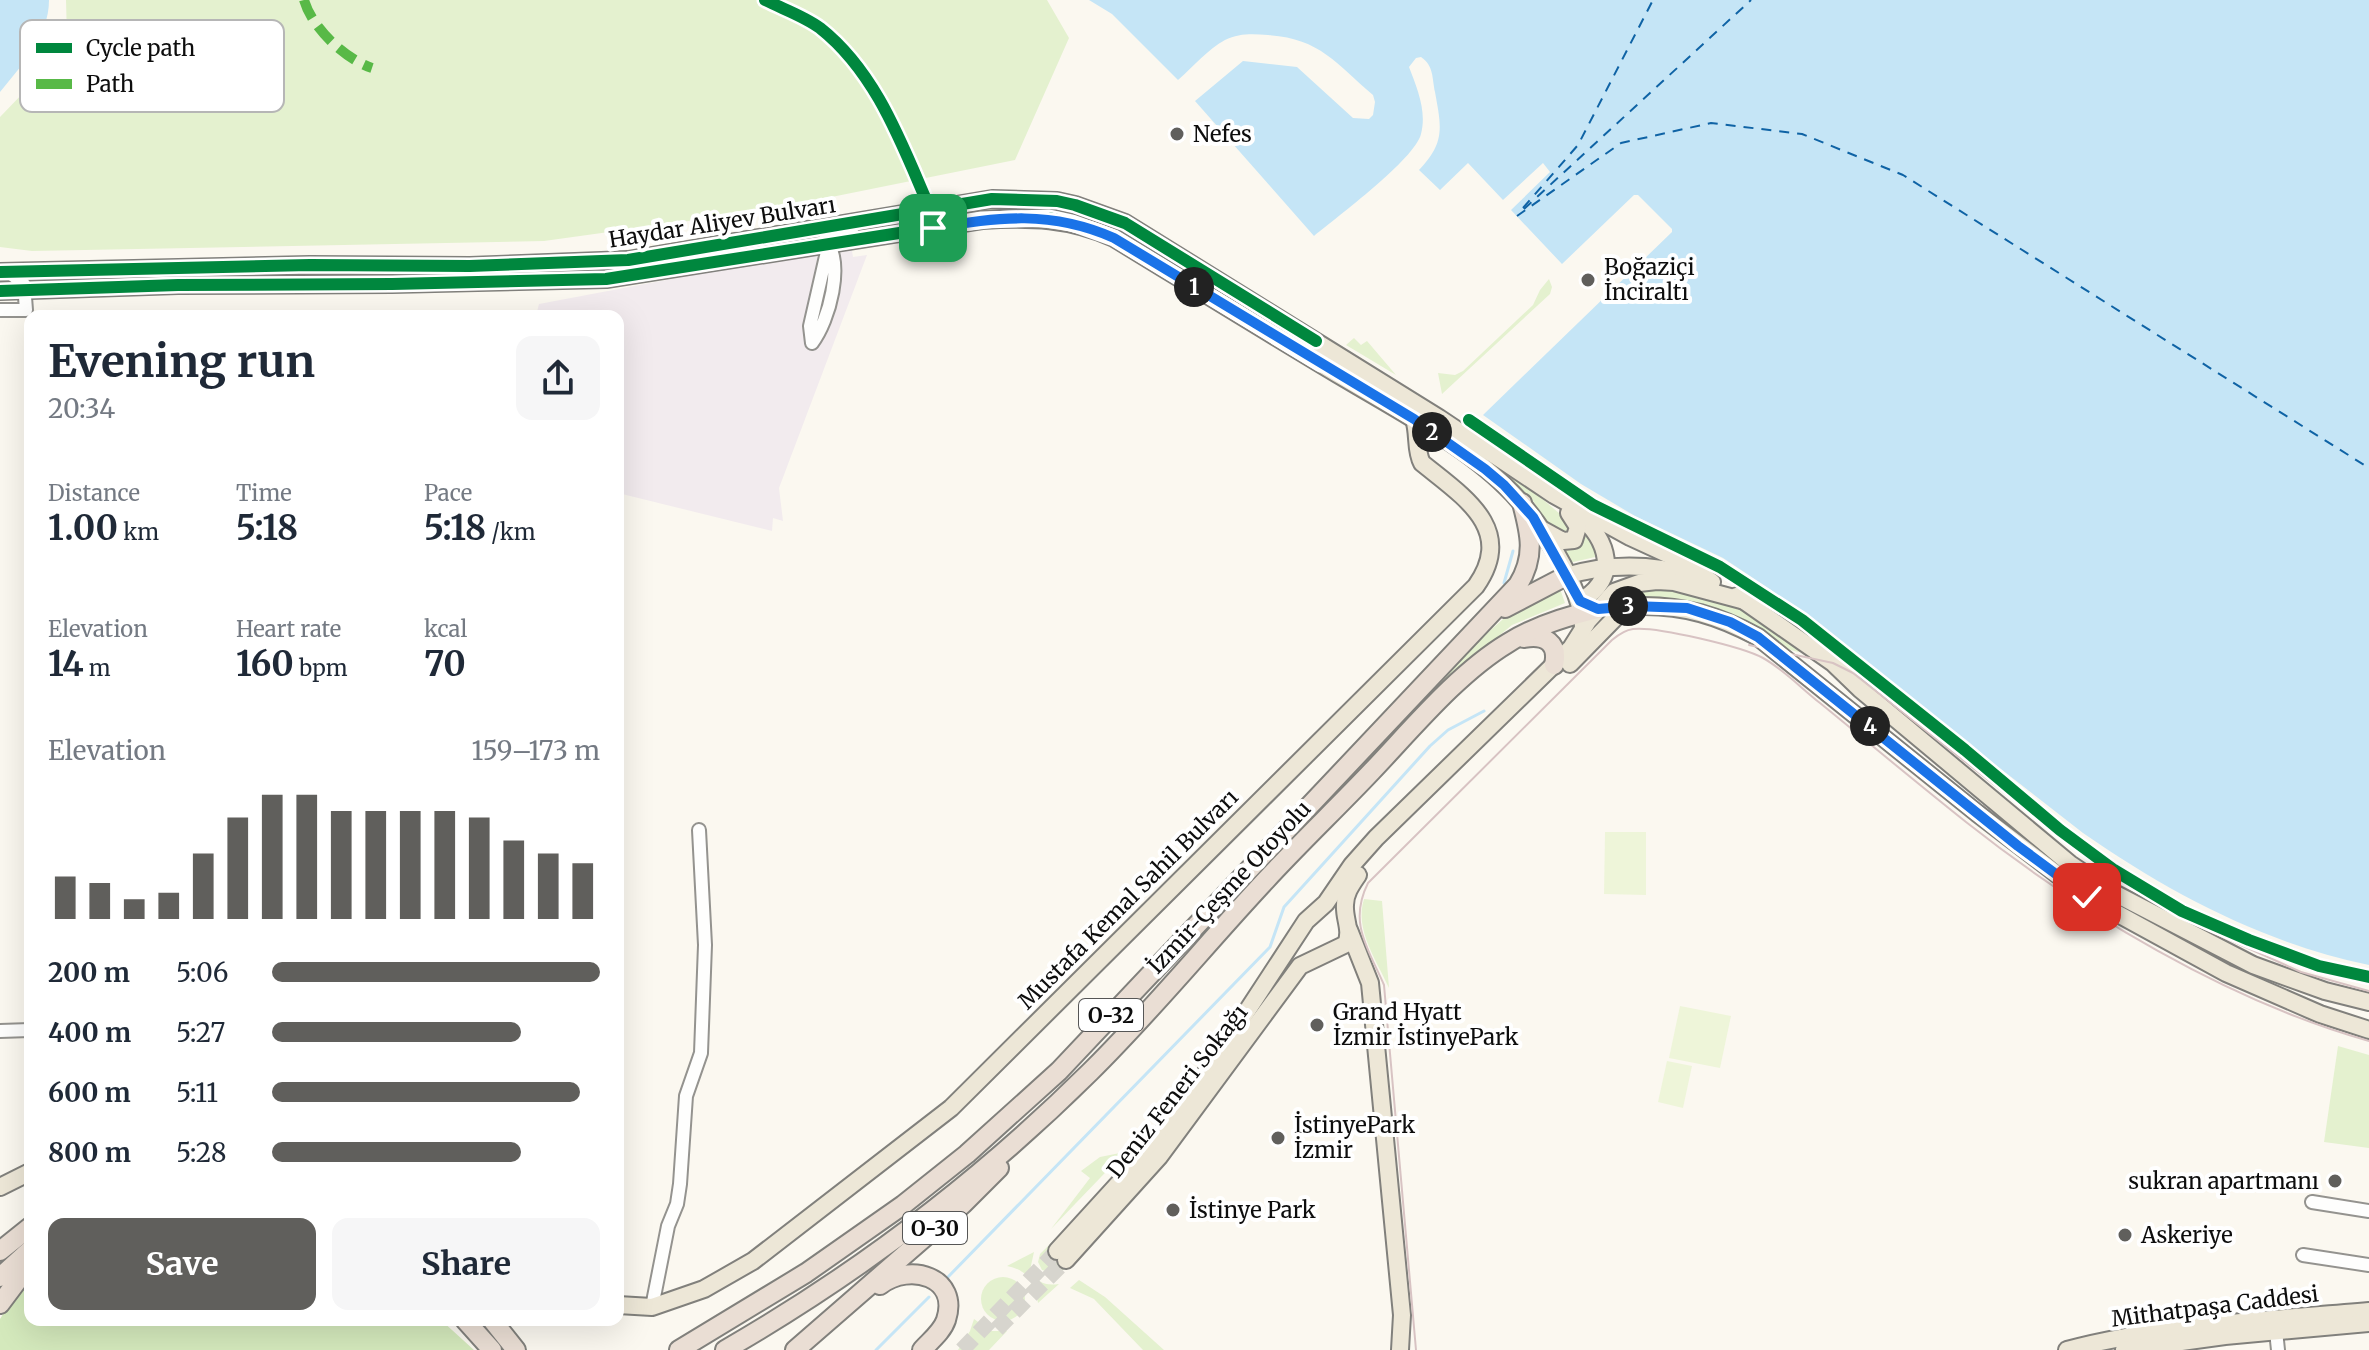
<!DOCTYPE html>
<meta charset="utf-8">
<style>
body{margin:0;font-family:Merriweather,serif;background:#f6f6f7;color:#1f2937;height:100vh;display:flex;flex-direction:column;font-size:30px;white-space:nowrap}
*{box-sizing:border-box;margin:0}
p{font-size:26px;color:#747a83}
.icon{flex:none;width:44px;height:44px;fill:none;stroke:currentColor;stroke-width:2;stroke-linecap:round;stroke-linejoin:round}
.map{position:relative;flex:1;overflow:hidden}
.drawer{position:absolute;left:24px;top:310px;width:600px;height:1016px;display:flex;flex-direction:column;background:#fff;border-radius:16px;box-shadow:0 8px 32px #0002}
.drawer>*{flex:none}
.pin{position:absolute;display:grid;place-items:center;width:68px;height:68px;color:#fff;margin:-34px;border-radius:16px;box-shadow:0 4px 12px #0006}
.km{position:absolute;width:40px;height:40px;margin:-20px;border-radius:50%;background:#222;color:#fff;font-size:22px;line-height:40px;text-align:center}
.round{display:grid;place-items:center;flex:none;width:84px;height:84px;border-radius:16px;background:#f6f6f7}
.headline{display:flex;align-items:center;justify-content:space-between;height:136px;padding:0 24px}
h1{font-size:44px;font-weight:700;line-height:60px}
.metrics{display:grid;grid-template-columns:repeat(3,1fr);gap:12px;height:136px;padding:8px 24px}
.metrics div{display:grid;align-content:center}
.metrics b{font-size:34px;font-weight:700}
.metrics small{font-size:22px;font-weight:400}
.metrics p{font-size:22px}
.chart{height:224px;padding:16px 24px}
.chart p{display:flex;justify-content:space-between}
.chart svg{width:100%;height:144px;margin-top:8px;stroke:#605f5c;stroke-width:6}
.cta{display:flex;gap:16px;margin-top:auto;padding:16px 24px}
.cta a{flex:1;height:92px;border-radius:16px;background:#605f5c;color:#fff;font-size:32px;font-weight:700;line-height:92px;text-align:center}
.cta a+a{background:#f6f6f7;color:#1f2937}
ul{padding:0 24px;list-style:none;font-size:26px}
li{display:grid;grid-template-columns:128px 96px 1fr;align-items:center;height:60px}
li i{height:20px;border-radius:10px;background:#605f5c}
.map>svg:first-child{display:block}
.industrial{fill:#f2ebee}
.green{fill:#e4f1cf}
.forest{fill:#d4e9bc}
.pitch{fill:#eef5d9}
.water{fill:#c5e5f6}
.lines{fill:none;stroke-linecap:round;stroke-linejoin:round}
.stream{stroke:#c5e5f6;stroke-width:3}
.ferry{stroke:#0f63a5;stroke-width:2;stroke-dasharray:10 8;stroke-linecap:butt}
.major-tunnel{stroke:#d7d5ce;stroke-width:16;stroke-dasharray:16 8;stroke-linecap:butt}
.minor-casing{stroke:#94938f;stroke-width:16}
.major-casing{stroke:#81807c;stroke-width:20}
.highway-casing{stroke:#81807c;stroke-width:22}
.minor{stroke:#fefefd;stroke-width:12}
.major{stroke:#ede7d7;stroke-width:16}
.highway{stroke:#eaded4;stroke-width:18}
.tram{stroke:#d8c3c3;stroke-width:2}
.quiet{stroke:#58b947;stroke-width:10;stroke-dasharray:20 10;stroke-linecap:butt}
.cycleway-casing{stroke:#fff;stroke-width:17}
.cycleway{stroke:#00873e;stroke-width:12}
.route-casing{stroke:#fff;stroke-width:16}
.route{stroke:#1a73e8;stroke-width:10}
.poi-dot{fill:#605f5c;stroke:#fff;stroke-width:3}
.labels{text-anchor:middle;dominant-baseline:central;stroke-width:8;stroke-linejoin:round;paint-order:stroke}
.shield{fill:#fff;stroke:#565656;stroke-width:2}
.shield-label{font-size:20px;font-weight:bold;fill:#0d0d0d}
.poi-label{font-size:22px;fill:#0d0d0d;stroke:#fff;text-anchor:start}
.street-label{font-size:22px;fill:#0d0d0d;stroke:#fff}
.key{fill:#fff;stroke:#b6b6b6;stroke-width:2}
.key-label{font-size:22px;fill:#0d0d0d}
</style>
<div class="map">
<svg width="2369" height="1350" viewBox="0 0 2369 1350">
<rect width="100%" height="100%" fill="#fbf8f0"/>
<polygon class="industrial" points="851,245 853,257 867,255 779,488 783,521 773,518 772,531 618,493 618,316 536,316 539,304"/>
<g class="green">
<polygon points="66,0 1047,0 1069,38 1015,160 767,210 544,241 32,251 0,247 0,117 26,90 67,38"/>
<path d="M994 204 1074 210 1107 221 1312 344V353L1073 218 1033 211 1002 212 844 237 849 231C898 223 945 211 994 204Z"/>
<polygon points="1549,279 1552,287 1550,294 1442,394 1438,373 1455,375 1463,371 1533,305 1540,290"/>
<polygon points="1354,338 1361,345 1367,341 1396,375 1346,345"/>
<polygon points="1325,353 1472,445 1533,491 1573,525 1573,535 1560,541 1533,501 1487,464 1326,359"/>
<polygon points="1531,465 1589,504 1628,526 1689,553 1741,581 1802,622 2034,811 1798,623 1757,596 1703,565 1648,540 1532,474"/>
<polygon points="1584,527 1604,555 1569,563 1564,550 1580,541"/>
<polygon points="1559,586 1565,603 1512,625 1413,707 1435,679 1510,613"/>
<path d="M1672 586 1737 604 1774 628 1801 652C1783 651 1773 637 1758 628 1716 603 1665 594 1617 600L1627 592Z"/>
<path d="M1364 899 1382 901 1389 988C1377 961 1354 929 1364 899Z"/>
<polygon points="2338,1046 2369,1055 2369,1148 2324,1142"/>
<polygon points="1125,1152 1051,1229 1090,1178 1081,1171 1100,1157"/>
<polygon points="1093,1202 1071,1265 1057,1274 1042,1270 1038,1262 1040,1254"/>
<path d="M1034 1252 1030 1270C1038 1283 1045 1286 1059 1284L1038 1303C1035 1283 1028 1270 1007 1266Z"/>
<circle cx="1003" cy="1299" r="22"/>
<polygon points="1079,1280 1105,1297 1164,1350 1143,1350 1094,1299 1070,1288"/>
<polygon points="974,1319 991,1331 1007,1331 989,1350 958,1350 970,1331"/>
</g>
<polygon class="forest" points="30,1270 30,1320 441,1320 474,1350 0,1350 0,1319"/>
<g class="pitch">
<polygon points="1605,832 1646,832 1646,895 1604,894"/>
<polygon points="1680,1006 1731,1016 1720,1068 1669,1058"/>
<polygon points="1667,1061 1692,1066 1683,1108 1658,1102"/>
</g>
<g class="water">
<path d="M0 0H49C49 36 22 65 0 92Z"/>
<path d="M1089 0H2369V965C2264 943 2171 894 2083 833L1771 590 1723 558 1635 516 1581 484 1483 415 1672 232V229L1638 195H1634L1562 264 1511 210 1550 172 1543 163 1503 200 1468 163 1440 190 1419 170C1446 142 1441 126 1435 92 1432 78 1434 66 1421 57L1416 58 1409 67C1417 88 1427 111 1421 134 1415 159 1337 217 1314 236L1195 101 1243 61 1297 67 1353 118 1369 119 1373 115 1375 102 1373 95C1336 63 1319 38 1268 35 1253 34 1239 33 1225 40 1208 49 1193 67 1178 80L1112 14Z"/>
</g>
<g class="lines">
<g class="stream">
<polyline points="1504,583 1513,551"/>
<polyline points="947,1278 1270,947 1284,907 1430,746 1448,730 1484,711"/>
<polyline points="876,1350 929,1297"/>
</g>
<g class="ferry">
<polyline points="1523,208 1578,145 1653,0"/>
<polyline points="1524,209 1751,0"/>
<polyline points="1517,216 1621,143 1711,123 1802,134 1903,175 2369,468"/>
</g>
<g class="major-tunnel">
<polyline points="997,1329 1066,1260"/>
<polyline points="962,1350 1057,1251"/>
</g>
<defs>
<g id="minor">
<path d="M825 239C845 263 829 321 812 343L810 326 829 243 843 230 854 226"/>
<polyline points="0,310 26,310 24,284 8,272"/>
<polyline points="0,1031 30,1030"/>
<polyline points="2312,1202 2369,1211"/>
<polyline points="2303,1255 2369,1265"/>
<polyline points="652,1307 668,1226 677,1204 680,1184 686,1096 701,1053 705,945 699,830"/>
<polyline points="2276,1331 2278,1350"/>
</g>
<g id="major">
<polyline points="0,272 310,265 470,266 628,260 992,199 1057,201 1075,205 1125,223 1439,418 1554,495 1630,537 1680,560 1712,582"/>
<path d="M0 291 178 285 392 284 606 279 982 220C1030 217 1070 218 1114 238 1191 285 1267 332 1344 378 1396 409 1464 445 1506 487 1536 515 1584 588 1583 629"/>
<path d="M1578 514C1608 540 1621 578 1580 601"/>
<polyline points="1543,530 1563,541 1574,540 1578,527 1569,513"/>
<path d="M1566 576C1608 563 1653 564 1695 576"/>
<polyline points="1737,596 1833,663 1860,689 2070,864 2112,892 2253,965 2325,991 2369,1002"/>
<path d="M1596 608C1610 608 1625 606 1639 606 1684 605 1719 616 1758 637L1977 813 2087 897 2226 973 2320 1014 2369 1030"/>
<polyline points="1570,664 1618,615 1632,606"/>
<polyline points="1349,930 1370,983 1402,1315 1400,1350"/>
<polyline points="0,1187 30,1172"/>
<polyline points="1057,1251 1151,1148 1215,1060 1306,921 1326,903 1352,865 1376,838 1571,648 1588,621 1614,592 1639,583 1657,581 1674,582 1745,601"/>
<path d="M1066 1260 1159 1157 1300 966 1346 944C1352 930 1344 919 1345 905 1345 893 1352 884 1358 875"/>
<path d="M618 1305 652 1307 704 1289 753 1261 951 1108 1476 586C1516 529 1464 497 1422 463 1415 450 1419 434 1414 419"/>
<path d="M2067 1350C2165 1324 2269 1320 2369 1311"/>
<polyline points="2124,1350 2225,1336 2369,1323"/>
</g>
<g id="highway">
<polyline points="1505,608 1566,576"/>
<path d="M1524 638C1545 634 1559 643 1554 665"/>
<polyline points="0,1251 30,1227"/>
<polyline points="0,1277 30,1250"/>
<path d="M880 1285C910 1262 960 1277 946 1320 942 1332 930 1341 922 1350"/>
<polyline points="0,1304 30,1264"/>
<polyline points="465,1320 492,1350"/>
<polyline points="492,1320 516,1350"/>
<path d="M679 1350 806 1273 903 1205 967 1154 1059 1071 1518 585C1536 556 1530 533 1522 503"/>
<path d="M725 1350C857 1274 982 1179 1090 1072 1152 1011 1207 943 1266 880 1300 843 1337 808 1372 771 1412 729 1458 673 1508 643 1535 626 1567 616 1598 609"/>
<polyline points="795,1350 963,1204 999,1168"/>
</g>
</defs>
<use href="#minor" class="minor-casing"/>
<use href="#major" class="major-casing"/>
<use href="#highway" class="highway-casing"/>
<use href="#minor" class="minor"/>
<use href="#major" class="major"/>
<use href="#highway" class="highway"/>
<g class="tram">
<polyline points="1749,645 1833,663 1853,673 2059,836 2183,919 2301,972 2369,991"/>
<path d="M1416 1350 1384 985C1368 948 1348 923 1368 883L1612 640C1618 635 1625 630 1633 629 1656 626 1743 647 1763 658 1783 669 1802 689 1820 703 1869 743 1917 783 1966 822 2081 913 2227 1001 2369 1041"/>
</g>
<path class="quiet" d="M304 0C312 28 345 59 372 68"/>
<defs>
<g id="cycleway">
<path d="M765 0C783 9 804 16 820 28 877 73 902 145 930 209"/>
<polyline points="0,272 310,265 470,266 628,260 992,199 1057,201 1075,205 1125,223 1316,341"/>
<polyline points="0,291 178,285 392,284 606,279 982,220 1049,218 1072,223 1114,238 1321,364"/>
<polyline points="1469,420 1593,505 1720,567 1802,620 1965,750 2060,830 2114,870 2182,911 2249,940 2319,966 2369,977"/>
</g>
</defs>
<use href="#cycleway" class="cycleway-casing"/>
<use href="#cycleway" class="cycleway"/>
</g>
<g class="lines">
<defs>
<path id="route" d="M933 228C999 217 1051 210 1114 238L1414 419 1485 469 1504 485 1533 517 1580 601 1598 609 1633 606 1687 608 1730 622 1758 637 2018 846 2087 897"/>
</defs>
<use href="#route" class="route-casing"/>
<use href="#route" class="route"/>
</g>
<g class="poi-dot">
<circle cx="1177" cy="134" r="8"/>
<circle cx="1588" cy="280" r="8"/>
<circle cx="1317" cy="1025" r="8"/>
<circle cx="1278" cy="1138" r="8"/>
<circle cx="2335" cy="1181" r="8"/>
<circle cx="1173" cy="1210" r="8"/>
<circle cx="2125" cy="1235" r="8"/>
</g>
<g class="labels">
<g class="shield">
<rect x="1079" y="999" width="64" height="32" rx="6"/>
<rect x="903" y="1212" width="64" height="32" rx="6"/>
</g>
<g class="shield-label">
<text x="1111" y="1015">O-32</text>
<text x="935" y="1228">O-30</text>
</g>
<g class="poi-label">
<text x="1193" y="134">Nefes</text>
<text x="1604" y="267">Boğaziçi<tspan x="1604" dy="25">İnciraltı</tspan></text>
<text x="1333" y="1012">Grand Hyatt<tspan x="1333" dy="25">İzmir İstinyePark</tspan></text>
<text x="1294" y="1125">İstinyePark<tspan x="1294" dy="25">İzmir</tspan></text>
<text x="2319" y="1181" text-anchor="end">sukran apartmanı</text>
<text x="1189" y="1210">İstinye Park</text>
<text x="2141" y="1235">Askeriye</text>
</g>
<g class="street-label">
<text transform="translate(722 222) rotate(-9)">Haydar Aliyev Bulvarı</text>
<text transform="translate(1229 887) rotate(-47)">İzmir-Çeşme Otoyolu</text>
<text transform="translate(1128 899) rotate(-45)">Mustafa Kemal Sahil Bulvarı</text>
<text transform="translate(1177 1091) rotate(-52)">Deniz Feneri Sokağı</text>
<text transform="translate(2215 1306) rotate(-7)">Mithatpaşa Caddesi</text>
</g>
</g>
<rect x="20" y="20" width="264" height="92" rx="12" class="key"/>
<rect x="36" y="43" width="36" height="10" fill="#00873e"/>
<rect x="36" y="79" width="36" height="10" fill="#58b947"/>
<g class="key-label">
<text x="86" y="56">Cycle path</text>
<text x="86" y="92">Path</text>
</g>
</svg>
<div class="pin" style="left:933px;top:228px;background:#1e9e55"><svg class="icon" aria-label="arrive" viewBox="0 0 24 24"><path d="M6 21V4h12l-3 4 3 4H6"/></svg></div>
<div class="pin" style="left:2087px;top:897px;background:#d93025"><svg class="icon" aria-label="check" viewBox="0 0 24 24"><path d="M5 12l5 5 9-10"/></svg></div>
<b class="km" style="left:1194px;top:287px">1</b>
<b class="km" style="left:1432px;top:432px">2</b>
<b class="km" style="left:1628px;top:606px">3</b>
<b class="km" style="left:1870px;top:726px">4</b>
<section class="drawer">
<div class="headline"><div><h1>Evening run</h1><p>20:34</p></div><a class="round"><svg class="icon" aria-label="share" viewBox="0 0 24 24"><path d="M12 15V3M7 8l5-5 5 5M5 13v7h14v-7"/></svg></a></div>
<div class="metrics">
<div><p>Distance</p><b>1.00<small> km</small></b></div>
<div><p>Time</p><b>5:18</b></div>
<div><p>Pace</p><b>5:18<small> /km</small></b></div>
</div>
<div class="metrics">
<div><p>Elevation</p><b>14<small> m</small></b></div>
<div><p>Heart rate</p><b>160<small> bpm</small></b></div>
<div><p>kcal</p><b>70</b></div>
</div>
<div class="chart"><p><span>Elevation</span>159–173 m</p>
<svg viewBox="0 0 160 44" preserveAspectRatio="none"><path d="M5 44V31M15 44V33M25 44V38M35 44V36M45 44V24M55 44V13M65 44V6M75 44V6M85 44V11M95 44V11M105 44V11M115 44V11M125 44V13M135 44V20M145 44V24M155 44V27"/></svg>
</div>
<ul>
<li><b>200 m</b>5:06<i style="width:100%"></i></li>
<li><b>400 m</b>5:27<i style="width:76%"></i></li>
<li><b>600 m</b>5:11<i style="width:94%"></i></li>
<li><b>800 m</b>5:28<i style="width:76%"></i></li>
</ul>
<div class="cta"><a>Save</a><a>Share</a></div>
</section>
</div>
